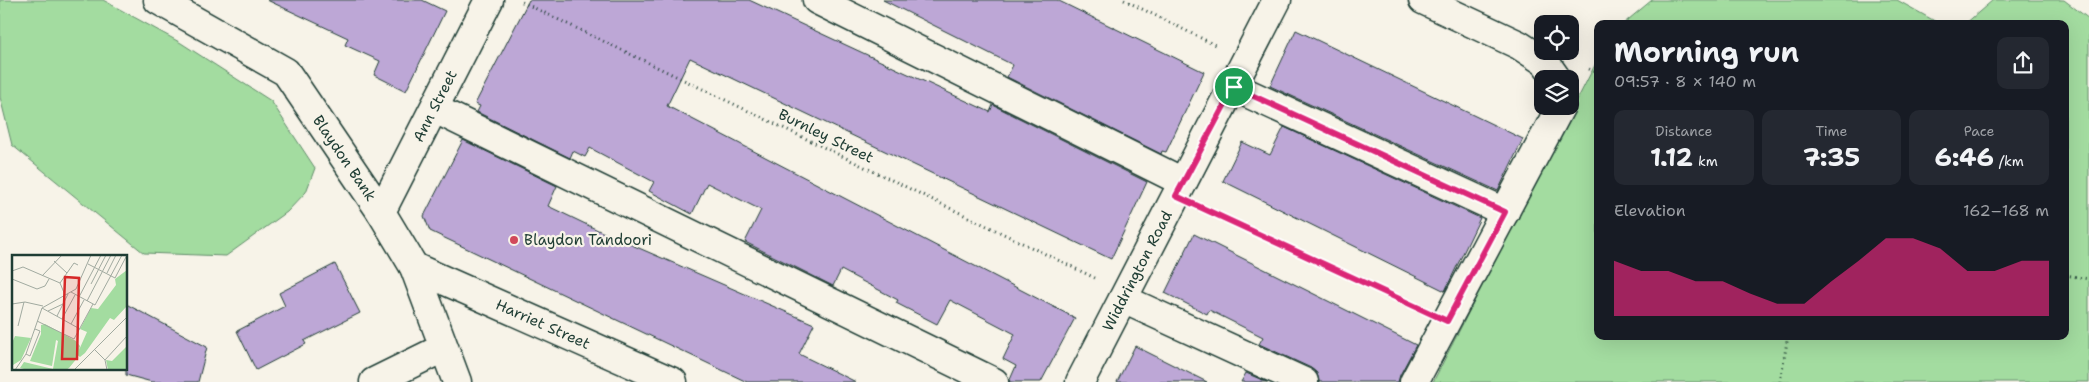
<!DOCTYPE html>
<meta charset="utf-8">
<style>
body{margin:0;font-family:"Shantell Sans",sans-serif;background:#242831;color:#f1f3f6;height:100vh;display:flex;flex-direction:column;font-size:19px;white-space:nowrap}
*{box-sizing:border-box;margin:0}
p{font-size:16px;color:#9ea1a6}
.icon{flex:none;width:28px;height:28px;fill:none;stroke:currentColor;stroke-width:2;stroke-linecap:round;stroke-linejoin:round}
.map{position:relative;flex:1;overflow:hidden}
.panel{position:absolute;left:1594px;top:20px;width:475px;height:320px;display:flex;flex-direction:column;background:#171b24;border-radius:10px;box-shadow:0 5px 20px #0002}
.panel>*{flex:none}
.buttons{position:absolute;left:1534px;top:15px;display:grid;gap:10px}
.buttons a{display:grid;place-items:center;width:45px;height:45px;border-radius:10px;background:#171b24;box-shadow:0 5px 20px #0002;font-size:25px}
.pin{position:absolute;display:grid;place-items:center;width:42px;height:42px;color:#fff;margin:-21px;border:2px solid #fff;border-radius:50%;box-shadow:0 1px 5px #0007}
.round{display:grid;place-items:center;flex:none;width:52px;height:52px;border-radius:10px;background:#242831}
.summary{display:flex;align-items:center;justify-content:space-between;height:85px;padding:0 20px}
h1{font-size:28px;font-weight:700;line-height:38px}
.figures{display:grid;grid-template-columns:repeat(3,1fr);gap:8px;height:85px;padding:5px 20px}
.figures div{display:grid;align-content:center;border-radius:10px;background:#242831;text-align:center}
.figures b{font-size:25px;font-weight:700}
.figures small{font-size:14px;font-weight:400}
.figures p{font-size:14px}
.chart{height:140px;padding:10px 20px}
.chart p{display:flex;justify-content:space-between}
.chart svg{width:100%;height:90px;margin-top:5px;fill:#db2777;opacity:.7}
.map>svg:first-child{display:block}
.green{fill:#a3dca0;stroke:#618c6a}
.building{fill:#bda7d6;stroke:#1f3d34}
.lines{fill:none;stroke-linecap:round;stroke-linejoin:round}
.minor-casing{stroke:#1f3d34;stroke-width:31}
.path{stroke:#1f3d34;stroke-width:3;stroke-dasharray:1 4;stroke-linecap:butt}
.minor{stroke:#f7f3e8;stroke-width:28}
.route-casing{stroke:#fff;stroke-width:10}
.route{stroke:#db2777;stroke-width:6}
.poi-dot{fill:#d1495b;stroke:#f7f3e8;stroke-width:2}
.labels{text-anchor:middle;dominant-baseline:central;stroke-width:4.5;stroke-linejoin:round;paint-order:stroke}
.street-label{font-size:15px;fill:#1f3d34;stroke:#f7f3e8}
.poi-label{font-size:15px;fill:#1f3d34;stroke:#f7f3e8;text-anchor:start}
.inset-road{fill:none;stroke:#a1aaa0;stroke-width:1}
.view{fill:#d62828;fill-opacity:0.15;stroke:#d62828;stroke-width:2.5}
.inset-edge{fill:none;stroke:#1f3d34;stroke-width:2.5}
</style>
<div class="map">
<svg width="2089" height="382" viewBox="0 0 2089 382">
<rect width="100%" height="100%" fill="#f7f3e8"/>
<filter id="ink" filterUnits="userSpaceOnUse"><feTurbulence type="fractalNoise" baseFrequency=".02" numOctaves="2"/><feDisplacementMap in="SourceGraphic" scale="10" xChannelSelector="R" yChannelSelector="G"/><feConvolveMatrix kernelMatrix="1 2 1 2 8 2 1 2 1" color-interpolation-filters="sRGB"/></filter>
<g filter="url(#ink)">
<g class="green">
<polygon points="0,0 103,0 181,43 271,101 315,168 306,192 287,212 226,256 144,253 12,145 0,97"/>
<polygon points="1652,0 1897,0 1940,24 1623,24"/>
<polygon points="1993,0 2064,0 2089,19 2089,382 1433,382 1597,61 1598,336 2065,336 2065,24 1965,24"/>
</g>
<g class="building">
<polygon points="267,0 422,0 445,11 406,91 374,75 380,61 345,45 348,38"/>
<polygon points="529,0 749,0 990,112 993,105 1147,182 1111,259 690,58 667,106 1075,318 1041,382 1009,382 1016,366 1003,359 1015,334 950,300 937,324 896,303 898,300 841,270 833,286 745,242 761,210 707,183 692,214 649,191 654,182 590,148 585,157 573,151 570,158 477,112 480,106 475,104"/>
<polygon points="883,0 1057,0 1204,72 1166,152 1162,151 1161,154 1007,77 1013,65"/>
<polygon points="1296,30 1523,139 1498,191 1270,86"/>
<polygon points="1284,127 1480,218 1445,291 1223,181 1242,142 1270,155"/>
<polygon points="463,140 557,186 548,206 602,232 814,324 799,354 856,382 747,382 430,231 424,216"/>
<polygon points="1194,234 1416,345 1400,375 1398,382 1319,382 1317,373 1311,368 1259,344 1263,337 1209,310 1207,314 1165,293"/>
<polygon points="335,264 360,313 304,341 306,344 256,370 237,331 285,306 279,293"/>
<polygon points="126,304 207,347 198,382 152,382 126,375"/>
<polygon points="1135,346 1207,382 1117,382"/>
<polygon points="1246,373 1267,382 1241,382"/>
</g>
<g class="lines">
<defs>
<g id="minor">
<path id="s1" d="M158 0 286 72 381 212 414 267 457 382"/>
<polyline points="817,0 1183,182"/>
<polyline points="1423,0 1519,45 1545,62 1557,79"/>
<polyline points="1234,87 1505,212"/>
<polyline points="435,109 994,382"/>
<path id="s2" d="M381 212 489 0"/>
<path id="s3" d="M414 267 673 382"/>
<polyline points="1123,299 1304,382"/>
<polyline points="374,382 443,348"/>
<path id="s4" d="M1080 382 1277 0"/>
<polyline points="1414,382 1561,106"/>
</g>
</defs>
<use href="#minor" class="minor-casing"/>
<g class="path">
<polyline points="1124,0 1215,45"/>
<polyline points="522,2 1095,278"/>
<polyline points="1589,69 1598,73"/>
<polyline points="1206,210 1416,307"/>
<polyline points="2065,275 2089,279"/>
<polyline points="1780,382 1788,336"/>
</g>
<use href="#minor" class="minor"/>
</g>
</g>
<g class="lines" filter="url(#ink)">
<defs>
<polygon id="route" points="1234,87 1505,212 1447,321 1176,196"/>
</defs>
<use href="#route" class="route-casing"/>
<use href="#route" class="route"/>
</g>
<circle class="poi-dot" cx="514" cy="240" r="5"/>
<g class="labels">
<g class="street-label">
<text stroke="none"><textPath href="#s2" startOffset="119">Ann Street</textPath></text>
<text transform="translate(826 136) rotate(26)">Burnley Street</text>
<text stroke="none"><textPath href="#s1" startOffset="251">Blaydon Bank</textPath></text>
<text stroke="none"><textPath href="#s4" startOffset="125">Widdrington Road</textPath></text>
<text stroke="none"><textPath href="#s3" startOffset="141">Harriet Street</textPath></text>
</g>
<g class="poi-label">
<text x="524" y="240">Blaydon Tandoori</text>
</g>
</g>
<g transform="translate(12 255)">
<rect width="115" height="115" fill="#f7f3e8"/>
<path d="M115 15V51L102 65 98 63 73 98 68 102 64 99 66 102 57 113 54 115H16L8 113 12 107 41 114 46 86 44 85 40 111 18 106 29 79V70L33 69 64 86 68 91 67 95 75 77 68 74 79 53 86 54 104 30 103 24ZM3 81 19 83 9 105 1 110 0 88ZM115 91V115H96L94 105 100 106Z" fill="#a3dca0"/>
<path class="inset-road" d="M42 6 55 18M76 9 103 23 114 2M0 16 11 12 48 28 53 40M95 18 104 0M30 21 50 0M0 24 25 34 33 31 37 24M48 28 62 8 66 10M79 29 94 0M59 37 83 50 110 0M67 42 89 0M75 46 99 0M0 49 13 47 31 51M30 53 68 74M36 56 51 49M45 61 56 39M50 64 63 40M25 66 62 84 81 49M59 69 72 45M6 71 12 47M82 94 93 105 95 115M14 99 18 101 28 76 23 74M93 105 115 81M3 115 14 99 30 53 64 34 79 0M62 115 115 62"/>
<path class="view" d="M53 22 67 23 65 104H50Z"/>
<rect width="115" height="115" class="inset-edge"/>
</g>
</svg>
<div class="buttons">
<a><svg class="icon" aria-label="locate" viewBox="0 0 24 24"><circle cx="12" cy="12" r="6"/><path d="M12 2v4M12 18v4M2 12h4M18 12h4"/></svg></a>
<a><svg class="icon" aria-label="layers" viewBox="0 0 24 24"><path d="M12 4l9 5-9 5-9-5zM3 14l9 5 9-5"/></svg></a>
</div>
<div class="pin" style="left:1234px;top:87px;background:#1e9e55"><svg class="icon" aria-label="arrive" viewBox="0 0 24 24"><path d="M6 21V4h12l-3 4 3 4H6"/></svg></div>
<section class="panel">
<div class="summary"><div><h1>Morning run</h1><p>09:57 · 8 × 140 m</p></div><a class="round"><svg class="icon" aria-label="share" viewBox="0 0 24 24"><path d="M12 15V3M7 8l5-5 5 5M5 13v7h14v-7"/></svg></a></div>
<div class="figures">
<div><p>Distance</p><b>1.12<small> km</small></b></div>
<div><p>Time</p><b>7:35</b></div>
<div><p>Pace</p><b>6:46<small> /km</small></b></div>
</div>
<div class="chart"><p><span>Elevation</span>162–168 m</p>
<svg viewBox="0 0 160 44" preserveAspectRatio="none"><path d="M0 44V17L10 22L20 22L30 27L40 27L50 33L60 38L70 38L80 27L90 17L100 6L110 6L120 11L130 22L140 22L150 17L160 17V44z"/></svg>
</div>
</section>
</div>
